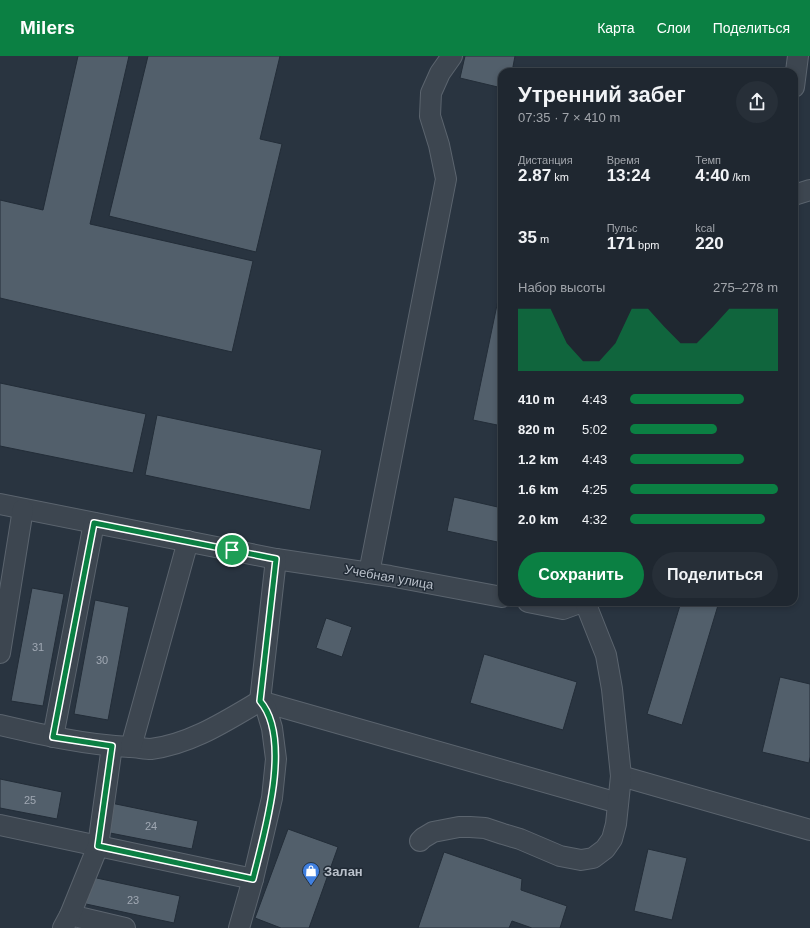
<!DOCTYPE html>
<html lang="ru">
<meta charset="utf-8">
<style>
body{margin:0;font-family:Helvetica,sans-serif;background:#272f38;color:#f1f3f6;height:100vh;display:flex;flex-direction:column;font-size:15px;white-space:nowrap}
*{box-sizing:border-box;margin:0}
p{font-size:13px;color:#a1a5ab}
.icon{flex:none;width:22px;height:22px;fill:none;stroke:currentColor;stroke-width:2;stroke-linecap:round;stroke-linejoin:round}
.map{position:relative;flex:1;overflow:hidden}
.panel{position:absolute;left:498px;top:12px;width:300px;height:538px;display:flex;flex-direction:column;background:#1f2730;border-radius:12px;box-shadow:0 2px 6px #0003,0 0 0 1px #3c444c}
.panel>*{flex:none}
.pin{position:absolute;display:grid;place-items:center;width:34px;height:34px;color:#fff;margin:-17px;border:2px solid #fff;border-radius:50%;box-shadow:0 1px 4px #0007}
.round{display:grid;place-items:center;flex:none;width:42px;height:42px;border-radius:21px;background:#272f38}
.headline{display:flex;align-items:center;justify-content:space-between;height:68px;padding:0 20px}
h1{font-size:22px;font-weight:700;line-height:30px}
.stats{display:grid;grid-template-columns:repeat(3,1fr);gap:6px;height:68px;padding:4px 20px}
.stats div{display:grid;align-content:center}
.stats b{font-size:17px;font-weight:700}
.stats small{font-size:11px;font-weight:400}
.stats p{font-size:11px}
.chart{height:112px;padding:8px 20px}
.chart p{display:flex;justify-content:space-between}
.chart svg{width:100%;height:72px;margin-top:4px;fill:#0b8043;opacity:.7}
.primary-button{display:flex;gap:8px;margin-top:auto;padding:8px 20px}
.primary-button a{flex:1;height:46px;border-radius:24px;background:#0b8043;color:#fff;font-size:16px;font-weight:700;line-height:46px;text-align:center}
.primary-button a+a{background:#272f38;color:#f1f3f6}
ul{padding:0 20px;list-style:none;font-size:13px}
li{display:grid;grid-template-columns:64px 48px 1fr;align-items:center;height:30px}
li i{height:10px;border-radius:5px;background:#0b8043}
header{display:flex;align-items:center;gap:24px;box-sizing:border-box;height:56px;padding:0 20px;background:#0b8043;color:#fff}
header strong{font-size:19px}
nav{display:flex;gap:22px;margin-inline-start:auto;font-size:14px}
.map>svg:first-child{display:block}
.building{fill:#525f6b;stroke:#232d38}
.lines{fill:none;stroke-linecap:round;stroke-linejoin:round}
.minor-casing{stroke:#5b646e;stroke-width:22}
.minor{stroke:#3d4650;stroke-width:20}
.route-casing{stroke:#fff;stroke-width:8}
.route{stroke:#0b8043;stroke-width:5}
.labels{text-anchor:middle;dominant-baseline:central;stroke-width:3;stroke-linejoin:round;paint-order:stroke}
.number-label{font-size:11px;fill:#a0a8b3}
.street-label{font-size:13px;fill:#bac1cb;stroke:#212b36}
.poi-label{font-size:13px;font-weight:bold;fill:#bac1cb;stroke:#212b36;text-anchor:start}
</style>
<header>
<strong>Milers</strong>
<nav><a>Карта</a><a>Слои</a><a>Поделиться</a></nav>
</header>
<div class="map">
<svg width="810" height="872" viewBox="0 0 810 872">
<rect width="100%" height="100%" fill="#293440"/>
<g class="building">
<polygon points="78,0 129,0 90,168 253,205 232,296 0,242 0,144 43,154"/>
<polygon points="148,0 280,0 260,83 282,88 256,196 109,160"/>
<polygon points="465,0 515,0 512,16 502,16 502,32 460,22"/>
<polygon points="502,225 502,370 473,364"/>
<polygon points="0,327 146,358 133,417 0,390"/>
<polygon points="157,359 322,394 310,454 145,419"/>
<polygon points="454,441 502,452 502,487 447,475"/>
<polygon points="32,532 64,538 43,650 11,645"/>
<polygon points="95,544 129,551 108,664 74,658"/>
<polygon points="681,546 719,546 682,669 647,658"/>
<polygon points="326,562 352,571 342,601 316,592"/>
<polygon points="484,598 577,626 563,674 470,647"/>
<polygon points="780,621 810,628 810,701 809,707 762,696"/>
<polygon points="0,723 62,736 57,763 0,752"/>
<polygon points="111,747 198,765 192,793 105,776"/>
<polygon points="288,773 338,791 309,872 281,872 255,862"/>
<polygon points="648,793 687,802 672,864 634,855"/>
<polygon points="444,796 522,823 521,834 567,850 560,872 532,872 512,865 509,872 418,872"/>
<polygon points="92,821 180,840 174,867 86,848"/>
</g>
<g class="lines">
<defs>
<g id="minor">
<polyline points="794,31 798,0"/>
<polyline points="794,139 810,134"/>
<polyline points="0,448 276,503 390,520 502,541"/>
<polyline points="369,517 446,123 439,89 430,60 431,37 440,17 452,0"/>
<polyline points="528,546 563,553 582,546"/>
<polyline points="0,597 23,453"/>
<path d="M0 669C43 679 86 689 130 691 137 691 144 693 151 693 191 688 226 665 260 645L618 747"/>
<polyline points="53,681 94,467"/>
<polyline points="131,691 188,485"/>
<polyline points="621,720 810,774"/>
<polyline points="0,769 253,823"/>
<polyline points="420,785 423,782 433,776 459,771 470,771 485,772 503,778 520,783 560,800 581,804 593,802 605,793 612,783 616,768 621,720 612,633 606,599 585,546"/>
<polyline points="70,859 125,872"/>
<polyline points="63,872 70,859 98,790 112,690"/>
<polyline points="239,872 253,823 272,742 276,703 272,672 266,652 260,645 276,503"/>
</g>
</defs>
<use href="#minor" class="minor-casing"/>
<use href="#minor" class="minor"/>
</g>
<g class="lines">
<defs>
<path id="route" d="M94 467 276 503 260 645C293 683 264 778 253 823L98 790 112 690 53 681Z"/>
</defs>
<use href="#route" class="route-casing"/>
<use href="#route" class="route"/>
</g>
<defs>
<symbol id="shop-pin" viewBox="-11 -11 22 30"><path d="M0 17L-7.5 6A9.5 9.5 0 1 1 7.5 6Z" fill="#3f7fe0" stroke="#212b36"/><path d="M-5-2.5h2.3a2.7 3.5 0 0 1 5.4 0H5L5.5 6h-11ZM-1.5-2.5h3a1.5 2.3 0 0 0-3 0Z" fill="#fff"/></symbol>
</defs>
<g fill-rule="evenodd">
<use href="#shop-pin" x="301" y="805" width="20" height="27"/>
</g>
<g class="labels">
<g class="number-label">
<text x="38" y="591">31</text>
<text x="102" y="604">30</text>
<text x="30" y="744">25</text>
<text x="151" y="770">24</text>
<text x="133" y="844">23</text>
</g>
<g class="street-label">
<text transform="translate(389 521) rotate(10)">Учебная улица</text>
</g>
<g class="poi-label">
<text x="324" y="815">Залан</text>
</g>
</g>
</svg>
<div class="pin" style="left:232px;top:494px;background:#1e9e55"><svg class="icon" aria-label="arrive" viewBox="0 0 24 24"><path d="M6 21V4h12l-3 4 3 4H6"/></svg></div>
<section class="panel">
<div class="headline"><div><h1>Утренний забег</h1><p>07:35 · 7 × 410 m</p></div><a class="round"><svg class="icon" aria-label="share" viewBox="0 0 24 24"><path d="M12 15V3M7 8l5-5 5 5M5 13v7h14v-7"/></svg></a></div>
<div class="stats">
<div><p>Дистанция</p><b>2.87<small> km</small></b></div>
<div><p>Время</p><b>13:24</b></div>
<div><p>Темп</p><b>4:40<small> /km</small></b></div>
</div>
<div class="stats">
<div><b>35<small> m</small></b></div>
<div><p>Пульс</p><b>171<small> bpm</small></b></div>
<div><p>kcal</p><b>220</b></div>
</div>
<div class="chart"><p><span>Набор высоты</span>275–278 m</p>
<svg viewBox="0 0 160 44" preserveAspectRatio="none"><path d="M0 44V6L10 6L20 6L30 27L40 38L50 38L60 27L70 6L80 6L90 17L100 27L110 27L120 17L130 6L140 6L150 6L160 6V44z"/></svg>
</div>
<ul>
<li><b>410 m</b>4:43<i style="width:77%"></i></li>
<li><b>820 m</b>5:02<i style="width:59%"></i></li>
<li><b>1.2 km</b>4:43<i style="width:77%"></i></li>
<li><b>1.6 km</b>4:25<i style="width:100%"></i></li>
<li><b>2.0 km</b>4:32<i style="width:91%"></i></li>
</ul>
<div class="primary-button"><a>Сохранить</a><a>Поделиться</a></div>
</section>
</div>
